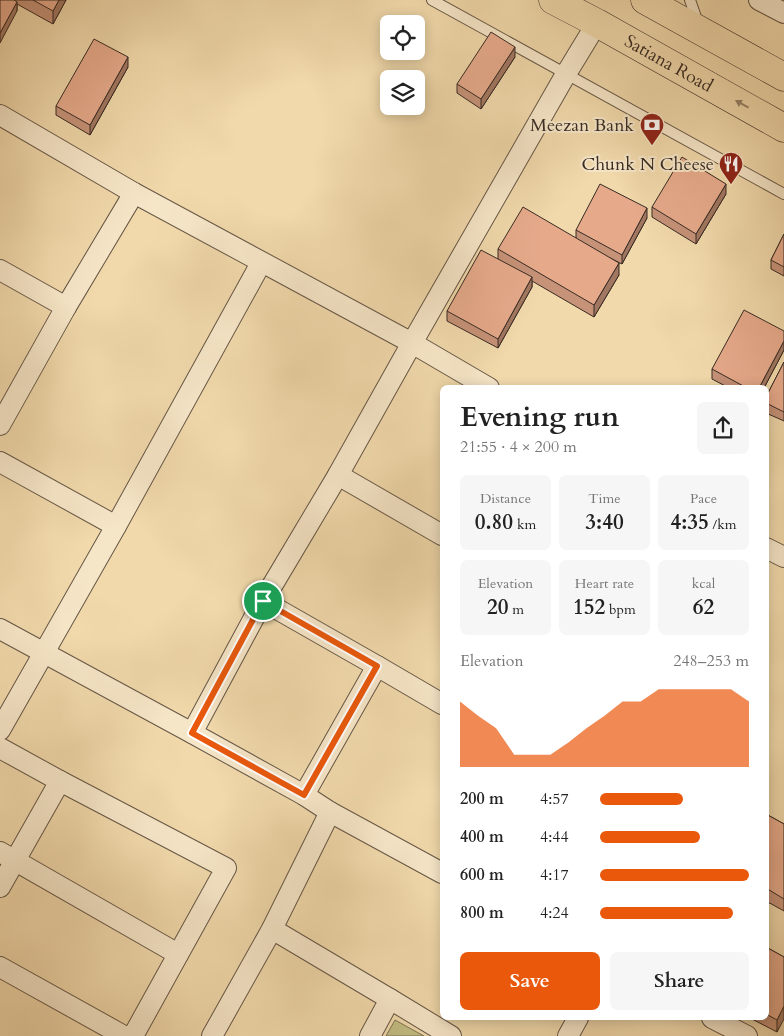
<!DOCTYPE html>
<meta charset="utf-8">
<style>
body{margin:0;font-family:Cardo,serif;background:#f6f6f6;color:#222;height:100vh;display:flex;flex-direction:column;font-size:19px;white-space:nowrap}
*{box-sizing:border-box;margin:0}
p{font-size:16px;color:#767676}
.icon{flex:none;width:28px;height:28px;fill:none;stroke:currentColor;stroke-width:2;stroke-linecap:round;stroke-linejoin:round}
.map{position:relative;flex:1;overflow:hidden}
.drawer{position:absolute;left:440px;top:385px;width:329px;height:635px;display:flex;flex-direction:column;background:#fff;border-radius:8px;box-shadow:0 2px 12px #0003}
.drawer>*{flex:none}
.fabs{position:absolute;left:380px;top:15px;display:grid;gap:10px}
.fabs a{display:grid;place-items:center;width:45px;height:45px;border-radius:8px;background:#fff;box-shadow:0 2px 12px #0003;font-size:25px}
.pin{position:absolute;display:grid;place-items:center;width:42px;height:42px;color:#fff;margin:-21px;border:2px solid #fff;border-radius:50%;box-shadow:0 1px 5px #0007}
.round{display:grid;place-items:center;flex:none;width:52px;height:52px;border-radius:8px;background:#f6f6f6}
.overview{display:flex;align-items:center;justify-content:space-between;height:85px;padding:0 20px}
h1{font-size:28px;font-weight:700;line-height:38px}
.figures{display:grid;grid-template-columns:repeat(3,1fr);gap:8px;height:85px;padding:5px 20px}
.figures div{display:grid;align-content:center;border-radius:8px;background:#f6f6f6;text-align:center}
.figures b{font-size:21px;font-weight:700}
.figures small{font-size:14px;font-weight:400}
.figures p{font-size:14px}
.chart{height:140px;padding:10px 20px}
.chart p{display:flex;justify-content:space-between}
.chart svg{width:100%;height:90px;margin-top:5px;fill:#ea580c;opacity:.7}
.cta{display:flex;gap:10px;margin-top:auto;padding:10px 20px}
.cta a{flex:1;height:58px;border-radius:8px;background:#ea580c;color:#fff;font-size:20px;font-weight:700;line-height:58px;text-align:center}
.cta a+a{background:#f6f6f6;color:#222}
ul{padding:0 20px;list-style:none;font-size:16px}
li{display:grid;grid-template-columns:80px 60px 1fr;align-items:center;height:38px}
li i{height:12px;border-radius:6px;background:#ea580c}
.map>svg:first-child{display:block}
.green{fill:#c2bd83;stroke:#7d7454}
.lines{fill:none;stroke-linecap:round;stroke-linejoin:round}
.service-casing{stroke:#665646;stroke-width:12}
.minor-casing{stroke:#665646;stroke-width:22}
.primary-casing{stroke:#382b24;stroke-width:29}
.service{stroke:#f6e6c8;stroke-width:10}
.minor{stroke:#f6e6c8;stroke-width:20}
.primary{stroke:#f1d9ab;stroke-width:28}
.wall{fill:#c69278;stroke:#382b24}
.shaded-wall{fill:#a17761;stroke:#382b24}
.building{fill:#e6aa8b;stroke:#382b24}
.oneway{fill:#948268}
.route-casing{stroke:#fff;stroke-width:10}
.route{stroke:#ea580c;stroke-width:6}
.labels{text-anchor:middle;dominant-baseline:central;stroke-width:4;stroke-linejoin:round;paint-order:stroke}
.street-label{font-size:18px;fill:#382b24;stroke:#f6e6c8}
.poi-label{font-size:18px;fill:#382b24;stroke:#f6e6c8;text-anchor:end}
</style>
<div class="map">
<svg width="784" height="1036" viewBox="0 0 784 1036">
<rect width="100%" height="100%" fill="#f1d9ab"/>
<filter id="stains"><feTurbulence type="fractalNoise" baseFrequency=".004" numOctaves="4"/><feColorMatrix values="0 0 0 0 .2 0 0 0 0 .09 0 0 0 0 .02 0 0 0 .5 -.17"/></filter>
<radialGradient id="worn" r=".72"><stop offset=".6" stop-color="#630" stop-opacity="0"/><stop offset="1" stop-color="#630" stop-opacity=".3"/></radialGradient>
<polygon class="green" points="395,1020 424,1036 386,1036"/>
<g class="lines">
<defs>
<g id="service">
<polyline points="432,0 784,194"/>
<polyline points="690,0 698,23"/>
</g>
<g id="minor">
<polyline points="759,0 784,13"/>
<polyline points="0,115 134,193 412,343 489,388"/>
<polyline points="0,270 66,307"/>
<polyline points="0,425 66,307 134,193"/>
<polyline points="0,462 116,526"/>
<polyline points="338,475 442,535"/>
<polyline points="766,548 784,557"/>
<polyline points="263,601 377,666"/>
<polyline points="0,629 192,733 304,795"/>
<polyline points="442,704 377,666 304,795 330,812 442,873"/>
<polyline points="0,730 116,526 261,263"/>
<polyline points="192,733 263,601 338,475 412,343 566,74 597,23"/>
<polyline points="0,748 60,781 226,868 133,1036"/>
<polyline points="0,852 178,954"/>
<polyline points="0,887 60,781"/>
<polyline points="272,929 390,999"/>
<polyline points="0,967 124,1036"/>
<polyline points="712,1018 747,1036"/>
<polyline points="212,1036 272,929 330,812"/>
<polyline points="370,1036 390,999 451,1036"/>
<polyline points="568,1036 578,1018"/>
</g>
<g id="primary">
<path id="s1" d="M553 0 597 23 784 128"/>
<polyline points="645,0 784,77"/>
</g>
</defs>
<use href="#service" class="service-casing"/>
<use href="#minor" class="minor-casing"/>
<use href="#primary" class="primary-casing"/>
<use href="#service" class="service"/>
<use href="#minor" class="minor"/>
<use href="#primary" class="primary"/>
</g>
<g class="wall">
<polygon points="0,0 66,0 53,24 17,4 17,11"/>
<polygon points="515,57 481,109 457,93 457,84"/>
<polygon points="128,67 90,135 56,115 56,106"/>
<polygon points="726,194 696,244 652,217 652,207"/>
<polygon points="647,218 622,264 610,258 619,275 594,317 532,281 532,287 498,348 447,321 447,311 498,259 498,249 576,238 576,230"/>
<polygon points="784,234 784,276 771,269 771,260"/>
<polygon points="784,350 764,388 729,388 712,379 712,369"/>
<polygon points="784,362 784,421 766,413 766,397"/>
<polygon points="766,814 784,824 784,911 766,901"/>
<polygon points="766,947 784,957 777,1032 750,1018 766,1018"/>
</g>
<g class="shaded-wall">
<polygon points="59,0 66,0 53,24 53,11"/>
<polygon points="17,2 17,11 0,43 0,33"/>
<polygon points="515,47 515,57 481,109 481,99"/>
<polygon points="128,57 128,67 90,135 90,125"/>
<polygon points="726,184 726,194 696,244 696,234"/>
<polygon points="647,208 647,218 622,264 622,255"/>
<polygon points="619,263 619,275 594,317 594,305"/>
<polygon points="532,277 532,287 498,348 498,339"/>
<polygon points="784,341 784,350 764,388 759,388"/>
<polygon points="784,1006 784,1019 777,1032 777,1020"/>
</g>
<g class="building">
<polygon points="0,0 14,0 17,2 0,33"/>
<polygon points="33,0 59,0 53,11"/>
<polygon points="491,32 515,47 481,99 457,84"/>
<polygon points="94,39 128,57 90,125 56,106"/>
<polygon points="682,157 726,184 696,234 652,207"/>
<polygon points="600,184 647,208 622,255 576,230"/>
<polygon points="523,207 619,263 594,305 498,249"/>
<polygon points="784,234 784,267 771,260"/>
<polygon points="481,250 532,277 498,339 447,311"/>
<polygon points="744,310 784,331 784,341 759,388 747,388 712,369"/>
<polygon points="784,362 784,412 766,403 766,397"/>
<polygon points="766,814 784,824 784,899 766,888"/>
<polygon points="766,947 784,957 784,1006 777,1020 766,1014"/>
</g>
<defs><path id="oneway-solid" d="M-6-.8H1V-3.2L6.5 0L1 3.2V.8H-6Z" transform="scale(1.25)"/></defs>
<use class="oneway" href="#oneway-solid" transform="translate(742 104) rotate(-151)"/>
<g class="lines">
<defs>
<polygon id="route" points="263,601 377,666 304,795 192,733"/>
</defs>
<use href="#route" class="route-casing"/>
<use href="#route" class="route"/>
</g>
<defs>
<symbol id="bank-pin" viewBox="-11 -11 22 30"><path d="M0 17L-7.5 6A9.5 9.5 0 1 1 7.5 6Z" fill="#8f2418" stroke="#f6e6c8"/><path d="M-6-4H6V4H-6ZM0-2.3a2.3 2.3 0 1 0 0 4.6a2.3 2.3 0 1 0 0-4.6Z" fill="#fff"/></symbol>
<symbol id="restaurant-pin" viewBox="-11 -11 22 30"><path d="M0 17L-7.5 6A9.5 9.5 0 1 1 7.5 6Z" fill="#8f2418" stroke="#f6e6c8"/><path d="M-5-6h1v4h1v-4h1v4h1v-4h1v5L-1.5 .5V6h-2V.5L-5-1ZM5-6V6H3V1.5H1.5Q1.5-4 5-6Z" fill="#fff"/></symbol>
</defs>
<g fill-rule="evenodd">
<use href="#bank-pin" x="638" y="111" width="28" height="38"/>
<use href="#restaurant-pin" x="717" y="150" width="28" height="38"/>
</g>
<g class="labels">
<g class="street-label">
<text stroke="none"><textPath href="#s1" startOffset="132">Satiana Road</textPath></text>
</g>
<g class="poi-label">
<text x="634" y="125">Meezan Bank</text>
<text x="714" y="164">Chunk N Cheese</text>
</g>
</g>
<rect width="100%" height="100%" filter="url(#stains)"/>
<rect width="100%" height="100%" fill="url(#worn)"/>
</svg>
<div class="fabs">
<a><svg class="icon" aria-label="locate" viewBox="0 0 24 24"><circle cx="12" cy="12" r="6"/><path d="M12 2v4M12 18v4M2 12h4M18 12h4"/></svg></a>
<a><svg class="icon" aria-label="layers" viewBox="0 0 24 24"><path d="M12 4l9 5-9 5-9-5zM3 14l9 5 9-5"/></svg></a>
</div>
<div class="pin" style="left:263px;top:601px;background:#1e9e55"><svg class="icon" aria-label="arrive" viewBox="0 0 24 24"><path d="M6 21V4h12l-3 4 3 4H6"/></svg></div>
<section class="drawer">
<div class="overview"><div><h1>Evening run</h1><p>21:55 · 4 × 200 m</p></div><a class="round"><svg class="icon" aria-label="share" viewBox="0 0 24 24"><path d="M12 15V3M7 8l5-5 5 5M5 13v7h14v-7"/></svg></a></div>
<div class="figures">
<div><p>Distance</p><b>0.80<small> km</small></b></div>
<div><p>Time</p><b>3:40</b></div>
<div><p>Pace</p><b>4:35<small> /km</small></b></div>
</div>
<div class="figures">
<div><p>Elevation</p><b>20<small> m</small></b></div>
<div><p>Heart rate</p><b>152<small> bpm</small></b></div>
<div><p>kcal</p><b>62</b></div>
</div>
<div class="chart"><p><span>Elevation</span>248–253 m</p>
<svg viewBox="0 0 160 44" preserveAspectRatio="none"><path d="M0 44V12L10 19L20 25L30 38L40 38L50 38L60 32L70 25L80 19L90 12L100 12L110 6L120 6L130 6L140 6L150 6L160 12V44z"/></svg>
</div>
<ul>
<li><b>200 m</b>4:57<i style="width:56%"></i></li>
<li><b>400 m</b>4:44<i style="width:67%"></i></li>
<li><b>600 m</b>4:17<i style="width:100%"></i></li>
<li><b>800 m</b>4:24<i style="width:89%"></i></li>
</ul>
<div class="cta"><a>Save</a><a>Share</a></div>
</section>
</div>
